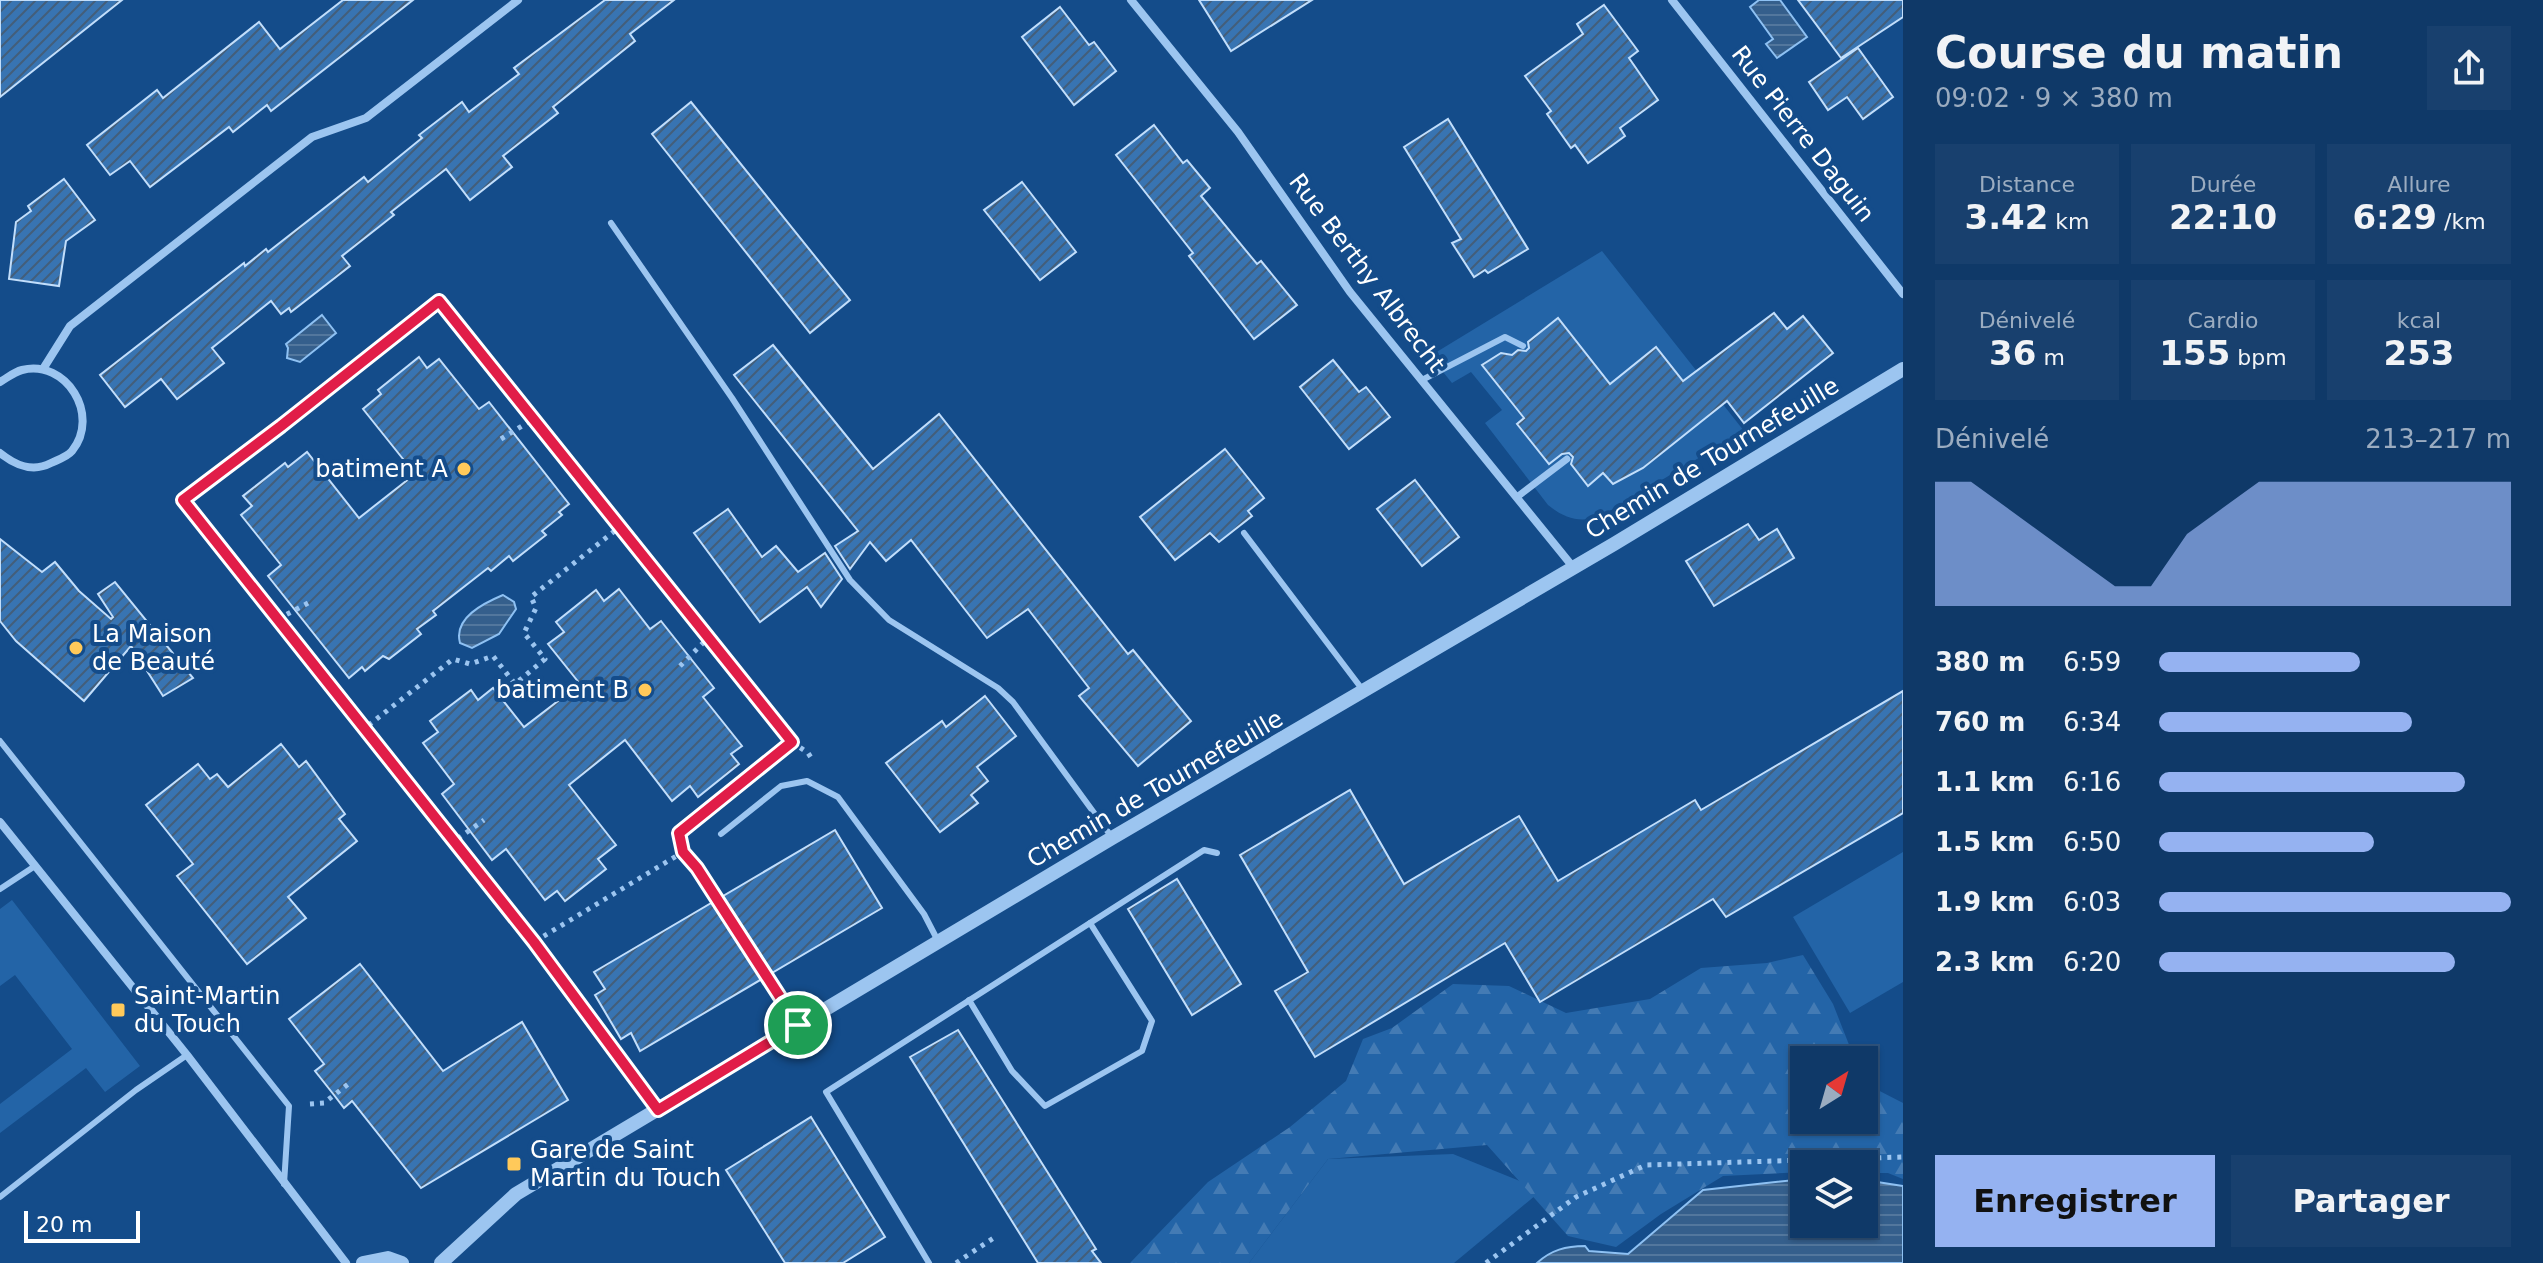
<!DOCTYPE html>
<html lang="fr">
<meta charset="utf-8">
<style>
body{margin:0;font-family:"DejaVu Sans",sans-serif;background:#18406e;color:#f1f3f6;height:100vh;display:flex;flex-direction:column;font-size:30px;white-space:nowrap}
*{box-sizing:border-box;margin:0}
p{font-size:26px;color:#9bacc0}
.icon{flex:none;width:44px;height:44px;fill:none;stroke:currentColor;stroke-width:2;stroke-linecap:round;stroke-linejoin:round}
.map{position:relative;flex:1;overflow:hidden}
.drawer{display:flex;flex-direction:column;background:#0f3968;width:640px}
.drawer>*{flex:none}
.needle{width:52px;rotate:37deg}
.tools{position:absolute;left:1790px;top:1046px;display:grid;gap:16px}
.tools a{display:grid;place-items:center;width:88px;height:88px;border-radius:0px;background:#0f3968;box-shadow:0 2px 6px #0004,0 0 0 2px #2f537c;font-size:40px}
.scale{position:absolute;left:24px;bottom:20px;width:116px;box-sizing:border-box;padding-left:8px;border:4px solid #fff;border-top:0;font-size:22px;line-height:28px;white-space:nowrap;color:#fff;-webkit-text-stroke:6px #144c8a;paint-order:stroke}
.pin{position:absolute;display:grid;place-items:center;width:68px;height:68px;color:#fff;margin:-34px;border:4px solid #fff;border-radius:50%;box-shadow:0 2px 8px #0007}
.round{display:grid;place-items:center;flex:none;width:84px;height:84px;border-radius:0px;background:#18406e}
.head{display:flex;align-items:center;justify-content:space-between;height:136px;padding:0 32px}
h1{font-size:44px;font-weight:700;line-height:60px}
.stats{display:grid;grid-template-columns:repeat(3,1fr);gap:12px;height:136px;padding:8px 32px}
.stats div{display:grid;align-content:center;border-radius:0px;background:#18406e;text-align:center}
.stats b{font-size:34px;font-weight:700}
.stats small{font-size:22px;font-weight:400}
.stats p{font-size:22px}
.chart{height:224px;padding:16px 32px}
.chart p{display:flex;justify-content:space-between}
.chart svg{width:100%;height:144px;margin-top:8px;fill:#95b2f1;opacity:.7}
.primary-button{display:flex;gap:16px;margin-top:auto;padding:16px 32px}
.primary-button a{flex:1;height:92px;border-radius:0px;background:#95b2f1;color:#111;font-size:32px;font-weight:700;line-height:92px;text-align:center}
.primary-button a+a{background:#18406e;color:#f1f3f6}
ul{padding:0 32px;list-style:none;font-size:26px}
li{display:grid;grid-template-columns:128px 96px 1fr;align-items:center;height:60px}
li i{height:20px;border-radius:10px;background:#95b2f1}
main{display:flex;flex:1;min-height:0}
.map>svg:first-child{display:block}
.green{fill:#2364a7}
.forest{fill:url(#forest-firs)}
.water{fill:url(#water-rules);stroke:#8ec1f3;stroke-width:2}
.building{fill:url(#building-hatch);stroke:#c2defb;stroke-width:2}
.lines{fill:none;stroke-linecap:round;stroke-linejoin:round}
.path{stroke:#9cc5f0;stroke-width:5;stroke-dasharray:4 6;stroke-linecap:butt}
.service{stroke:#9cc5f0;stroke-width:6}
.pedestrian{stroke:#9cc5f0;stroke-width:7}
.minor{stroke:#9cc5f0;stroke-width:8}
.tertiary{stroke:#9cc5f0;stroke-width:14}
.route-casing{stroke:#fff;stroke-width:16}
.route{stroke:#e11d48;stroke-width:10}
.poi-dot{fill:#ffc95a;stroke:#144c8a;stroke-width:3}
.labels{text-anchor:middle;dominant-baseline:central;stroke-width:8;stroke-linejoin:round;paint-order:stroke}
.street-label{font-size:24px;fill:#fff;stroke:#144c8a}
.poi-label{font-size:24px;fill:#fff;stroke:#144c8a;text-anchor:start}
</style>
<main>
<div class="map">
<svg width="1903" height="1263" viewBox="0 0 1903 1263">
<defs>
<pattern id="forest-firs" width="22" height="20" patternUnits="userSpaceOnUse" patternTransform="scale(2)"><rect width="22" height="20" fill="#2364a7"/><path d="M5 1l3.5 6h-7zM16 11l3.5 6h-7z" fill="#447bb4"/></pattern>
<pattern id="water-rules" width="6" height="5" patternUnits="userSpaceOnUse" patternTransform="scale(2)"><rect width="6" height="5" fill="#355f8c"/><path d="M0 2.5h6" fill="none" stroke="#53779d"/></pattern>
<pattern id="building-hatch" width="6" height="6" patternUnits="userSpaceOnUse" patternTransform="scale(2)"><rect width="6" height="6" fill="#3874b2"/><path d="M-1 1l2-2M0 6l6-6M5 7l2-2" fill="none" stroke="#435e7a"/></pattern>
</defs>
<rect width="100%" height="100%" fill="#144c8a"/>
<g class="green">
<path d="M1602 251 1744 431 1603 515C1582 524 1565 519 1548 505L1485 423 1502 410 1471 372 1452 383 1430 356Z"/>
<polygon points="1903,852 1903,982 1850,1013 1793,917"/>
<polygon points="12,900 140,1066 105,1092 86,1068 0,1133 0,1104 72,1049 15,975 0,986 0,909"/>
<polygon points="1453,1154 1542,1190 1454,1263 1249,1263 1328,1159"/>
</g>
<polygon class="forest" points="1803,955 1833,1004 1855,1060 1804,1060 1804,1120 1864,1120 1864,1083 1903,1103 1903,1179 1888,1173 1864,1173 1864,1164 1804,1164 1804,1172 1723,1176 1661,1214 1616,1247 1568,1236 1487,1145 1328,1159 1249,1263 1130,1263 1208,1182 1290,1127 1346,1081 1363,1039 1392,1028 1453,984 1509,986 1566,1013 1650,999 1701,968 1767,963"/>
<g class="water">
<polygon points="1759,0 1780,0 1807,37 1777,58 1766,44 1773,39 1750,7"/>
<polygon points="322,315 336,333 300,362 287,358 288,348 286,344"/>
<path d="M503 595 514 602 516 609 499 634 472 648 460 643C453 618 484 603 503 595Z"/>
<path d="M1804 1179V1224H1864V1180L1903 1186V1263H1537C1551 1250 1566 1246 1585 1246L1589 1251 1628 1254 1703 1190Z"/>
</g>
<g class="building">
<polygon points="0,0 122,0 0,97"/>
<polygon points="343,0 413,0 271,111 267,105 233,132 229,127 150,187 130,161 110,175 87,145 157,90 163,98 259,22 280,49"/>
<polygon points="605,0 674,0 630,34 635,41 553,107 558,113 503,156 512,167 470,200 446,169 391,212 394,215 342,256 350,266 291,312 289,308 281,314 271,301 212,348 224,363 177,399 161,379 125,407 100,375 244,263 245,266 266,249 268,252 364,177 368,182 422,138 419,135 462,102 469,112 519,74 514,68"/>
<polygon points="1199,0 1312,0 1231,51"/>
<polygon points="1798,0 1903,0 1903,17 1841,58"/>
<polygon points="1604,5 1638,51 1629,58 1658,100 1620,128 1625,136 1588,163 1575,145 1571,148 1547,114 1551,111 1525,76 1583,34 1577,24"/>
<polygon points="1060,7 1089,45 1094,42 1116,71 1074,105 1022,37"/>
<polygon points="1858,48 1893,97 1863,119 1847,97 1828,110 1809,82"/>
<polygon points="691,102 850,300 810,333 652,134"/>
<polygon points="1448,119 1528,249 1488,273 1485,270 1474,277 1452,243 1461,239 1404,147"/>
<polygon points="1154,125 1183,163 1187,160 1210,188 1201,196 1257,264 1261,261 1297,305 1254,339 1189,256 1193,253 1116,155"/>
<polygon points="64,179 95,220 66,241 59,286 9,279 16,222 31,211 28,206"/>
<polygon points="1022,182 1076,252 1040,280 984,210"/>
<polygon points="1774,313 1787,329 1803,316 1833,353 1744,423 1727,401 1643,468 1613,484 1603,473 1588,486 1571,464 1573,457 1569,453 1562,454 1549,464 1517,424 1524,418 1482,365 1501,353 1512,355 1518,350 1526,351 1529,348 1528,342 1558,318 1610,384 1656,347 1683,381"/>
<polygon points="773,345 873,469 939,414 1128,654 1133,650 1191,721 1138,766 1079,696 1089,688 1028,609 987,638 911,540 886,561 870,542 850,569 835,546 858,531 734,375"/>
<polygon points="419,357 427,368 439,359 479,409 489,402 569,504 559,512 562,515 542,531 546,535 513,561 509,556 491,571 488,568 433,611 436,615 417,629 421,634 389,659 383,656 365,671 362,667 349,678 268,576 281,565 241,515 252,506 243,496 285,463 288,467 307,452 359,518 415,474 363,409 381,394 378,390"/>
<polygon points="1333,360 1359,392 1366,387 1390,417 1349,449 1300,387"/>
<polygon points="1225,449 1264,498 1248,511 1252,516 1219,542 1210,533 1175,560 1140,517"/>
<polygon points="1415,480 1459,537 1422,566 1377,509"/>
<polygon points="728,509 762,557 776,546 798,572 825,553 842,579 821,607 807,587 760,622 694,533"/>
<polygon points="1748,524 1759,540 1777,529 1794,558 1714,606 1686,561"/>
<polygon points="0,539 42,572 55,562 79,591 111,619 113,617 98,594 115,582 193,678 163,696 131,646 84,701 16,641 0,621"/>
<polygon points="619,589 650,629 661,621 714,688 703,697 742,746 731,754 739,764 698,797 690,786 672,801 625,740 569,785 616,845 598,859 606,869 565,901 557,891 545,900 506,849 492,860 442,794 454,784 423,743 438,732 430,721 471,690 478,700 493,688 524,727 580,684 548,644 564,632 556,622 596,590 604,601"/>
<polygon points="1903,691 1903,813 1726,917 1713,899 1540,1002 1505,943 1315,1057 1275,991 1308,972 1240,855 1350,790 1404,884 1519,816 1558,881 1695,800 1701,810"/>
<polygon points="985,696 1016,736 977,767 988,781 971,795 978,803 940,832 886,763 942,721 946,727"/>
<polygon points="281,744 299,767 306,761 345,814 339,819 357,841 288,897 306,918 247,964 177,876 193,864 146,805 198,764 210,779 217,774 228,787"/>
<polygon points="835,830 882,908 640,1051 631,1033 621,1039 595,995 605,989 594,972"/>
<polygon points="1177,879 1241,984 1192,1015 1128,909"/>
<polygon points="360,964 443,1071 522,1022 568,1100 421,1188 352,1101 344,1108 334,1095 315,1071 324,1064 289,1019"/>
<polygon points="958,1030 1096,1249 1092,1251 1101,1263 1038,1263 910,1057"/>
<polygon points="811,1117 885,1237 843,1263 785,1263 726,1170"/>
</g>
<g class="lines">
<g class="path">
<polyline points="501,439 535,418"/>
<polyline points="621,526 439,301 281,426 183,500 365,728 453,659 470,664 493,656 515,684 545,659 524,633 536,608 531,597 621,526 792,742 679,833 683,852 697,868 784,1004"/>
<polyline points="278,619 310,602"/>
<polyline points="680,666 709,637"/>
<polyline points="365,728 453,842 484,820"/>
<polyline points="792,742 808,753 812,759"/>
<polyline points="453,842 534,942 683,852"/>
<polyline points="534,942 643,1090"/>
<polyline points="310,1104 324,1103 352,1081"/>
<polyline points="956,1263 995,1237"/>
<polyline points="1486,1263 1576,1197 1646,1165 1903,1157"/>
</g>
<g class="service">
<polyline points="611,223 732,398 850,580 889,620 998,688 1013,702 1111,836"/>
<polyline points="1422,380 1505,337 1523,346"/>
<polyline points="1244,533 1362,689"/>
<polyline points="0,741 289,1106 284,1184"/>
<polyline points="721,834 781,786 807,781 838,797 924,914 938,941"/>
<polyline points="0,889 35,866"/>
<polyline points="969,1000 1012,1071 1045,1106 1142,1051 1152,1021 1090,923"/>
<polyline points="0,1197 136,1090 187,1055"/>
<polyline points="929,1263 826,1092 1204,850 1217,853"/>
</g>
<polyline class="pedestrian" points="1517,497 1567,459"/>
<g class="minor">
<polyline points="1131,0 1238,132 1350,292 1573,567"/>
<polyline points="1672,0 1903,294"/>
<polyline points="43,369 70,326 312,137 366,118 518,0"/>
<path d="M0 382C7 378 14 372 22 370 66 359 101 415 72 451 67 457 57 460 51 463 32 473 15 465 0 453"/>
<polyline points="0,822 187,1055 346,1263"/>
</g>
<g class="tertiary">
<polyline points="363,1263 388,1258 402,1263"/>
<polyline points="441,1263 516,1194 1112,838 1614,544 1903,369"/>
</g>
</g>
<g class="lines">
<defs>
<polygon id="route" points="439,301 792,742 679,833 683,852 697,868 798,1025 658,1110 534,942 183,500 281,426"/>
</defs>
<use href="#route" class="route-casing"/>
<use href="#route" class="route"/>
</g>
<g class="poi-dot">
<circle cx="464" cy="469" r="8"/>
<circle cx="76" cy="648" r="8"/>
<circle cx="645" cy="690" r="8"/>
<rect x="110" y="1002" width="16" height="16" rx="4"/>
<rect x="506" y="1156" width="16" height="16" rx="4"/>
</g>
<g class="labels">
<g class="street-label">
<text transform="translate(1803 134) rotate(52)">Rue Pierre Daguin</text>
<text transform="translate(1367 273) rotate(53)">Rue Berthy Albrecht</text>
<text transform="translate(1712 458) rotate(-31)">Chemin de Tournefeuille</text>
<text transform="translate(1155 789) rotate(-30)">Chemin de Tournefeuille</text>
</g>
<g class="poi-label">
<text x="448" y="469" text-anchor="end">batiment A</text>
<text x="92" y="634">La Maison<tspan x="92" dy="28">de Beauté</tspan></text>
<text x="629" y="690" text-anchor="end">batiment B</text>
<text x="134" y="996">Saint-Martin<tspan x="134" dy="28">du Touch</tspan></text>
<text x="530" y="1150">Gare de Saint<tspan x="530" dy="28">Martin du Touch</tspan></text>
</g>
</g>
</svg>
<div class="tools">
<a><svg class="needle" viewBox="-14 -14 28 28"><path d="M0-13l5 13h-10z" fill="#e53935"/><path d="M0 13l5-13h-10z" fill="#9bacc0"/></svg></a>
<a><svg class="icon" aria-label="layers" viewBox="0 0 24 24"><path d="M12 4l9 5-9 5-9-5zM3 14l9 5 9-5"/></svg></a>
</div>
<div class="scale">20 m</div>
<div class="pin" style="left:798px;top:1025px;background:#1e9e55"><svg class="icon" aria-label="arrive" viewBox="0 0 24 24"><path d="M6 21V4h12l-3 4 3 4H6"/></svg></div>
</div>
<section class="drawer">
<div class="head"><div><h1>Course du matin</h1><p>09:02 · 9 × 380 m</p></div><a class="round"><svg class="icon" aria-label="share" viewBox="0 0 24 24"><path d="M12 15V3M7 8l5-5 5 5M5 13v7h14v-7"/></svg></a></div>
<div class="stats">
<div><p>Distance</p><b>3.42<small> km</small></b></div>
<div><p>Durée</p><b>22:10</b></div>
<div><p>Allure</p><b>6:29<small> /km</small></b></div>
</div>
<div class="stats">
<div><p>Dénivelé</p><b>36<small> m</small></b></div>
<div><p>Cardio</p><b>155<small> bpm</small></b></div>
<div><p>kcal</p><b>253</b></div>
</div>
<div class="chart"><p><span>Dénivelé</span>213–217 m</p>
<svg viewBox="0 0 160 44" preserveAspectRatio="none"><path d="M0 44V6L10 6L20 14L30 22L40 30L50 38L60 38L70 22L80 14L90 6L100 6L110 6L120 6L130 6L140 6L150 6L160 6V44z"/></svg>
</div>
<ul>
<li><b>380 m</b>6:59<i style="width:57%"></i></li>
<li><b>760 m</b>6:34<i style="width:72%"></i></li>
<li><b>1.1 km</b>6:16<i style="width:87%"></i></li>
<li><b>1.5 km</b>6:50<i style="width:61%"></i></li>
<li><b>1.9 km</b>6:03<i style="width:100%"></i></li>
<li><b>2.3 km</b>6:20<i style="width:84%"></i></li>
</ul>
<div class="primary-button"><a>Enregistrer</a><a>Partager</a></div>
</section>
</main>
